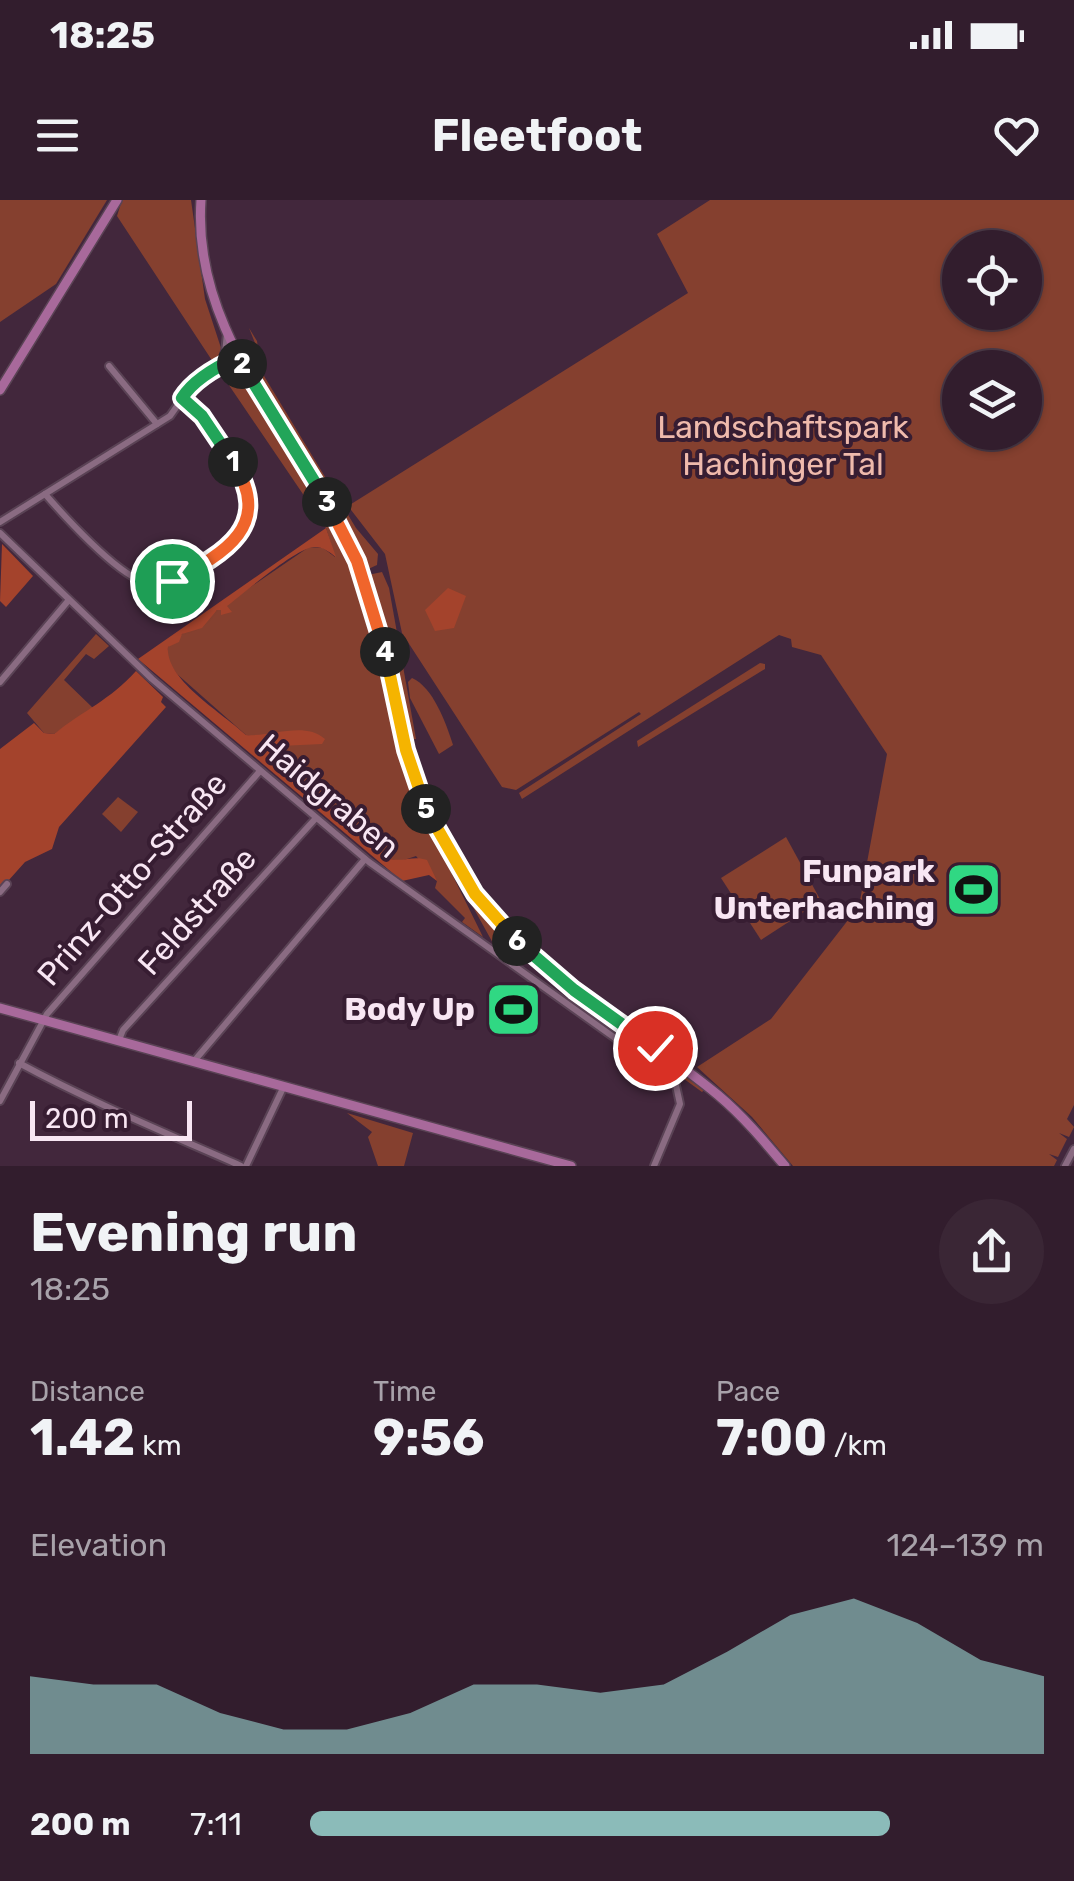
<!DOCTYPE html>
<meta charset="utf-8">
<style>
body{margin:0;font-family:Rubik,sans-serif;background:#3a2635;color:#f1f3f6;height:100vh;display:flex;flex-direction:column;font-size:38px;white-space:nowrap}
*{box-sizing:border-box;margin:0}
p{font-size:32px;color:#a8a2aa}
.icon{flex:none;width:55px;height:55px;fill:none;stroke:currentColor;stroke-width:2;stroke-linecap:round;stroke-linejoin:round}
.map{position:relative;height:966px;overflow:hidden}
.side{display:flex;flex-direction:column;background:#321d2d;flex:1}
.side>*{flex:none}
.buttons{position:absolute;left:942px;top:30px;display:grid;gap:20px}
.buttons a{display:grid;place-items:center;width:100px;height:100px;border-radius:50%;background:#321d2d;box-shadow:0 2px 8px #0004,0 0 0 2px #4d3b49;font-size:50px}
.scale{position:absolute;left:30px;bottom:25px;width:162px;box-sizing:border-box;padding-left:10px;border:5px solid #f8e6f3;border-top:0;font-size:28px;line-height:35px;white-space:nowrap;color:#f8e6f3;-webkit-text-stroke:8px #371d32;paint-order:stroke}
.pin{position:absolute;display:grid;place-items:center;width:85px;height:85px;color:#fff;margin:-42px;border:5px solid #fff;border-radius:50%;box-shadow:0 2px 10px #0007}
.km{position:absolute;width:50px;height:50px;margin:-25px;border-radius:50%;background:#222;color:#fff;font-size:28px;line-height:50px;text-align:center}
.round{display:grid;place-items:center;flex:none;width:105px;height:105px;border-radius:52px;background:#3a2635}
.overview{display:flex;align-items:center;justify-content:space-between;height:170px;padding:0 30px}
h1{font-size:55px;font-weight:700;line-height:75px}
.stats{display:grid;grid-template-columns:repeat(3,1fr);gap:15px;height:170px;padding:10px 30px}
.stats div{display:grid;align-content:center}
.stats b{font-size:50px;font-weight:700}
.stats small{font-size:28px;font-weight:400}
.stats p{font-size:28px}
.chart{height:280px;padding:20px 30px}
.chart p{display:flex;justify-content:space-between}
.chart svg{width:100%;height:180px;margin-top:10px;fill:#8bbbb9;opacity:.7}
ul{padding:0 30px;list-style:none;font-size:32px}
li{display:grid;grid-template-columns:160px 120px 1fr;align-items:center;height:75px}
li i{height:25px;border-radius:12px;background:#8bbbb9}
.status{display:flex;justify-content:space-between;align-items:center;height:70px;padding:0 50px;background:#321d2d;direction:ltr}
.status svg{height:28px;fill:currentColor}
header{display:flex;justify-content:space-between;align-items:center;height:130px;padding:0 30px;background:#321d2d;font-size:45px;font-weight:700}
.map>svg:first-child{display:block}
.green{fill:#85402f;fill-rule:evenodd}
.forest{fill:#a4432c}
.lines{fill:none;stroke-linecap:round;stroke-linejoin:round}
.minor-casing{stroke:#5a4355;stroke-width:10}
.major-casing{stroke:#5a4355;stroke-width:12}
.minor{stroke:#8a6b82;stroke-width:6}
.major{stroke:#a8699b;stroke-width:9}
.split-1-casing{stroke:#fff;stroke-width:20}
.split-2-casing{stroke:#fff;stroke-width:20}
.split-3-casing{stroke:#fff;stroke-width:20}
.split-4-casing{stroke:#fff;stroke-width:20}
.split-5-casing{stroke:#fff;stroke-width:20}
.split-6-casing{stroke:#fff;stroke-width:20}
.split-7-casing{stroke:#fff;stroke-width:20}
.split-1{stroke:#f0652b;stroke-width:12}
.split-2{stroke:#22a559;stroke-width:12}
.split-3{stroke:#22a559;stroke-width:12}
.split-4{stroke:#f0652b;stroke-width:12}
.split-5{stroke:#f5b400;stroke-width:12}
.split-6{stroke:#f5b400;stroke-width:12}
.split-7{stroke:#22a559;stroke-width:12}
.labels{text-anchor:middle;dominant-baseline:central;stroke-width:8;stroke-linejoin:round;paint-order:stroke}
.park-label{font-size:32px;fill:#efbaac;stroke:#371d32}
.street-label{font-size:32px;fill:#f8e6f3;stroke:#371d32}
.poi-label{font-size:32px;font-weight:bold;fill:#f8e6f3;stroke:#371d32;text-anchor:end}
</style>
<div class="status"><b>18:25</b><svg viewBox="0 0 49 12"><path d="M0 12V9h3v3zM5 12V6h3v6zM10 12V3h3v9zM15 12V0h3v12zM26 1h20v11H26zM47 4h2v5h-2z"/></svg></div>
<header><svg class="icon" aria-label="menu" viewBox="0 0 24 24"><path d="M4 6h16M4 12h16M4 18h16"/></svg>Fleetfoot<svg class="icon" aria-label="heart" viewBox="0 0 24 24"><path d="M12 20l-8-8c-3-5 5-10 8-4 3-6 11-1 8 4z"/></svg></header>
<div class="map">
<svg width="1074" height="966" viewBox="0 0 1074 966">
<rect width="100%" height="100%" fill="#42273c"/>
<g class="green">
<polygon points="0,0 107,0 56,84 0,122"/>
<polygon points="122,0 191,0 205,99 221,148 215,165 117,16"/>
<path d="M710 0H1074V905L1067 919 1074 927 1069 937 1059 933 1067 939 1058 957 1049 954 1057 960 1054 966H793L752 917 697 867 771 819 859 706 887 554 821 455 792 447 791 439 779 435 522 599 519 593 641 514 639 512 516 590 502 587 402 433 385 354 348 306 688 93 657 34ZM960 48H1025V112H960ZM960 168H1025V232H960Z"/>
<polygon points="249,128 257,141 261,171 356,328 378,354 377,365 366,370 351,331 256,174 246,156 255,143"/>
<polygon points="235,171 331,320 356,374 412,593 483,737 462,722 465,718 435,688 437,681 416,656 401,661 390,659 288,569 279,546 291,544 246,535 177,474 167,460 168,447 182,434 309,347 323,348 335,357 326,328 220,172"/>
<polygon points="382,372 389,388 416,539 408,540 368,375"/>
<polygon points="96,434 109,446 94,459 86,454 64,480 93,508 54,534 44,533 27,513"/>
<polygon points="760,463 765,464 765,469 638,547 637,541"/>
<path d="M412 478C433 487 446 523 453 545L439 554 410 498 408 482Z"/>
<polygon points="118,597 138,612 121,632 102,614"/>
<polygon points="786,637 821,701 761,740 721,678"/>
<polygon points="448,662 515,744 705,889 702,892 560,789 511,745 494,745"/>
<polygon points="347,913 413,933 404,966 378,966 368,937 372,932"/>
</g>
<g class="forest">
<path d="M326 328 336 357C329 352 324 347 314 347 296 348 243 394 227 406L232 412 221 415V410H217L202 428 182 434 179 442 168 447C165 480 223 513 246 535 272 537 304 521 325 539L322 544 280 546 288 569 390 659C404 662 414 655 427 660L437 681 429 675 402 681 138 459Z"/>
<polygon points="2,344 33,376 6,407 0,401"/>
<polygon points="448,388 466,396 454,428 435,431 425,410"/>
<path d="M136 471 163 497 161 502 166 507 59 627 52 649 25 662 0 690V549L34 523 44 533 54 534C84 510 110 500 136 471Z"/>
</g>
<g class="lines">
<defs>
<g id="minor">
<polyline points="224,164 227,133"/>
<polyline points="109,166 157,224"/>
<path d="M45 294C65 317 114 371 142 381 172 392 244 342 250 312 257 283 206 213 182 198"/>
<polyline points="0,322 170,216 192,185 238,157"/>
<polyline points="0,333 152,479 369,662 675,881 680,904 654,966"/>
<polyline points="0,482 68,401"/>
<polyline points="0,692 7,684"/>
<polyline points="119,840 123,830 316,618"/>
<polyline points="195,860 365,659"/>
<path d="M19 863C91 902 166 933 241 966"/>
<polyline points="0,901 47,814 260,571"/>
<polyline points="246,966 284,886"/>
<polyline points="1065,966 1074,949"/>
</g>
<g id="major">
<path d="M201 0C191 141 307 241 357 362 408 486 393 599 488 711 553 787 642 832 718 895 743 916 764 941 785 966"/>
<polyline points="0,190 117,0"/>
<polyline points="0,808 571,966"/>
</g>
</defs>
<use href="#minor" class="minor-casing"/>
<use href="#major" class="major-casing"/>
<use href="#minor" class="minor"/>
<use href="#major" class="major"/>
</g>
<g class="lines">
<defs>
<path id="split-1" d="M172 381C226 353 274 325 233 262"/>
<path id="split-2" d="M233 262 202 216 182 198C194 179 218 166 238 157L242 164"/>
<polyline id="split-3" points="242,164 327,302"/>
<polyline id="split-4" points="327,302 357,361 385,452"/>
<polyline id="split-5" points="385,452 406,550 426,609"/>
<polyline id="split-6" points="426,609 475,694 517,741"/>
<polyline id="split-7" points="517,741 574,790 655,848"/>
</defs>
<use href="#split-1" class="split-1-casing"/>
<use href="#split-2" class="split-2-casing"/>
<use href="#split-3" class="split-3-casing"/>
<use href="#split-4" class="split-4-casing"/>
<use href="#split-5" class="split-5-casing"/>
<use href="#split-6" class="split-6-casing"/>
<use href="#split-7" class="split-7-casing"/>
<use href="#split-1" class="split-1"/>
<use href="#split-2" class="split-2"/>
<use href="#split-3" class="split-3"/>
<use href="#split-4" class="split-4"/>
<use href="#split-5" class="split-5"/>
<use href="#split-6" class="split-6"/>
<use href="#split-7" class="split-7"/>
</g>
<defs>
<symbol id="stadium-square" viewBox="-11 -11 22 22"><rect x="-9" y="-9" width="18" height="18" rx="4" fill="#30d883" stroke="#371d32"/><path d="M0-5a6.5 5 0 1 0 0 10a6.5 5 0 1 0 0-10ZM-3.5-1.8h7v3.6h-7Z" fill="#111"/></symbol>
</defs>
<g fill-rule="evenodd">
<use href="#stadium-square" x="942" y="658" width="63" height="63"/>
<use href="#stadium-square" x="482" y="778" width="63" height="63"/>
</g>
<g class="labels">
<g class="park-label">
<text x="783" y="227">Landschaftspark<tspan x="783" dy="37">Hachinger Tal</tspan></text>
</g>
<g class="street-label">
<text transform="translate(329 596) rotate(40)">Haidgraben</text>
<text transform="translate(132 679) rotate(-49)">Prinz-Otto-Straße</text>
<text transform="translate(197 711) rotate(-48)">Feldstraße</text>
</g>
<g class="poi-label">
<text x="935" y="671">Funpark<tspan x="935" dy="37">Unterhaching</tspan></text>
<text x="475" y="809">Body Up</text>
</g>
</g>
</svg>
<div class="buttons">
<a><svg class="icon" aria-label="locate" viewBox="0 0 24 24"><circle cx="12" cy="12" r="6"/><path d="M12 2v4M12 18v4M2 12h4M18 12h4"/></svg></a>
<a><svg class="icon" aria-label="layers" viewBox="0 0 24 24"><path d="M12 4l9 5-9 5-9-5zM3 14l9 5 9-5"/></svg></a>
</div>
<div class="scale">200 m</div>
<div class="pin" style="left:172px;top:381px;background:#1e9e55"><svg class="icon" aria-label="arrive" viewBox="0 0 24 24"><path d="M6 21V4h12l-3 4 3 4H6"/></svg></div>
<div class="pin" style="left:655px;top:848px;background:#d93025"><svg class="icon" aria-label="check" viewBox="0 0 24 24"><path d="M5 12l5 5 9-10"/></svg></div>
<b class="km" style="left:233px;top:262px">1</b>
<b class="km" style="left:242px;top:164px">2</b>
<b class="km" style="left:327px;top:302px">3</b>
<b class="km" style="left:385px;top:452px">4</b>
<b class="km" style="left:426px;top:609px">5</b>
<b class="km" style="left:517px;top:741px">6</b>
</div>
<section class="side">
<div class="overview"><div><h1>Evening run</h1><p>18:25</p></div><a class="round"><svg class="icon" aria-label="share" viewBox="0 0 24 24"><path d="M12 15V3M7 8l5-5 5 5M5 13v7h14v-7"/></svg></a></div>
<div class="stats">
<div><p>Distance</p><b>1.42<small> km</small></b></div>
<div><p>Time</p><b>9:56</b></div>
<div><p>Pace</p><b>7:00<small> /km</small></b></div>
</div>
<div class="chart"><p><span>Elevation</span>124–139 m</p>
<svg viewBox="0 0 160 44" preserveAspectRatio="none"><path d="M0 44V25L10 27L20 27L30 34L40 38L50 38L60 34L70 27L80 27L90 29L100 27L110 19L120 10L130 6L140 12L150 21L160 25V44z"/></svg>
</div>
<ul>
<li><b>200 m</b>7:11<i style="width:79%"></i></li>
</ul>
</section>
